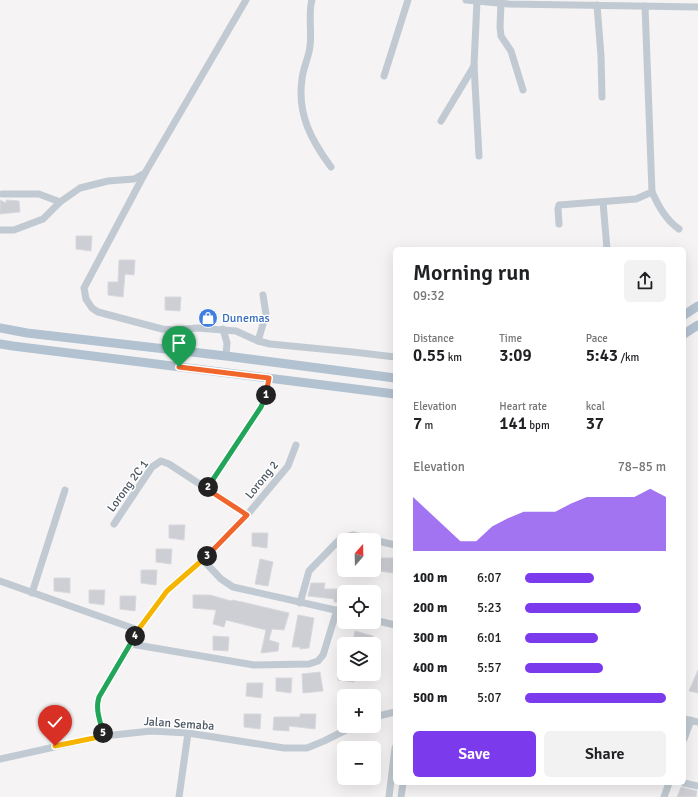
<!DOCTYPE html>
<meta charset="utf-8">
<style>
body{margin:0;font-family:Signika,sans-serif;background:#f2f2f2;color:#202124;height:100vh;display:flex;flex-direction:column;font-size:15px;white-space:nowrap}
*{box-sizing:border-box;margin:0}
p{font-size:13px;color:#757577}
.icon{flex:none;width:22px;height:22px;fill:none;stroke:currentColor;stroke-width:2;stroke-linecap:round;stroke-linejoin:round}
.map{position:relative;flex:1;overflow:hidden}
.side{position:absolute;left:393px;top:247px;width:293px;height:538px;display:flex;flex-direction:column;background:#fff;border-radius:6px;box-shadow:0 4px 16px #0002}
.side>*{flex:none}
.needle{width:26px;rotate:20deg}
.tools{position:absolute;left:337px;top:533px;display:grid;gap:8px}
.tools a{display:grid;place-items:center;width:44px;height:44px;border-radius:6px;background:#fff;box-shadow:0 4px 16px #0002;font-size:20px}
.pin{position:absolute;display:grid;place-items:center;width:34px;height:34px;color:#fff;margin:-41px -17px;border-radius:50% 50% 50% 0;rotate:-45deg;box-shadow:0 0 4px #0007}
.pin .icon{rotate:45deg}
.km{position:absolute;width:20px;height:20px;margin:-10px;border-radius:50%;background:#222;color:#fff;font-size:11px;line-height:20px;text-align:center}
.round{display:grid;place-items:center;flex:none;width:42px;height:42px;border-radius:6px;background:#f2f2f2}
.head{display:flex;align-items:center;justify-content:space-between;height:68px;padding:0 20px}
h1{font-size:22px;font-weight:600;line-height:30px}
.figures{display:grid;grid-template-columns:repeat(3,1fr);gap:6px;height:68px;padding:4px 20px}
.figures div{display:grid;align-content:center}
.figures b{font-size:17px;font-weight:600}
.figures small{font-size:11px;font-weight:400}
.figures p{font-size:11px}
.chart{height:112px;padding:8px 20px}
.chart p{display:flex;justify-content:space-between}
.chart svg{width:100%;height:72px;margin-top:4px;fill:#7c3aed;opacity:.7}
.action{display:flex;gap:8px;margin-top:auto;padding:8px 20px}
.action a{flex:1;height:46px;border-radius:6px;background:#7c3aed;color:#fff;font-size:16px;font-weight:600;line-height:46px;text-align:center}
.action a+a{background:#f2f2f2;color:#202124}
ul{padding:0 20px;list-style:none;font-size:13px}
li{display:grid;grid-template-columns:64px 48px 1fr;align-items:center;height:30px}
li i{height:10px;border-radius:5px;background:#7c3aed}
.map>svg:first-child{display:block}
.building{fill:#cdcfd5;stroke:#d7d9de}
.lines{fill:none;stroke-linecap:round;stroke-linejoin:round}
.minor{stroke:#c1cad2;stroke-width:7}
.major{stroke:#b3c2d1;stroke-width:9}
.split-1-casing{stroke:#fff;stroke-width:8}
.split-2-casing{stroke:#fff;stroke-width:8}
.split-3-casing{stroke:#fff;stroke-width:8}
.split-4-casing{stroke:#fff;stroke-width:8}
.split-5-casing{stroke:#fff;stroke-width:8}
.split-6-casing{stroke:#fff;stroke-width:8}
.split-1{stroke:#f0652b;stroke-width:5}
.split-2{stroke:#22a559;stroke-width:5}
.split-3{stroke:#f0652b;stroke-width:5}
.split-4{stroke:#f5b400;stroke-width:5}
.split-5{stroke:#22a559;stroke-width:5}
.split-6{stroke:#f5b400;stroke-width:5}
.labels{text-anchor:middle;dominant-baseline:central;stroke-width:3;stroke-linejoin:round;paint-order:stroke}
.shop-label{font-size:12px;fill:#366cbe;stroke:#fff;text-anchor:start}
.street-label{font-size:12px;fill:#4a5661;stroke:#fff}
</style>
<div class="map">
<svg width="698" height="797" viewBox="0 0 698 797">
<rect width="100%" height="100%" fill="#f5f3f3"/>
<g class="building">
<polygon points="0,200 6,203 6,200 19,201 20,212 0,214"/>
<polygon points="76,236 92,236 91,251 76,249"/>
<polygon points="119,260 135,260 134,275 125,274 123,297 108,295 108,282 118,282"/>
<polygon points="165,297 181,297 180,311 165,310"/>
<polygon points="169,525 185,525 184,540 169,538"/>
<polygon points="252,533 268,533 267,548 252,546"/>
<polygon points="156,549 172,549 171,564 156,562"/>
<polygon points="379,558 395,558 394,573 379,571"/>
<polygon points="260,559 273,562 268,586 255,584"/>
<polygon points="141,570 157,570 156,585 141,583"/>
<polygon points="54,578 70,578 70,593 54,591"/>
<polygon points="311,583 325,583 324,589 344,589 344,603 334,602 334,599 308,596"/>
<polygon points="89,590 105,590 104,605 89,603"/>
<polygon points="193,595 210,595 231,601 232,600 242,602 289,613 284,630 272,629 269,640 279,643 278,651 261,653 266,630 226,620 224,627 213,624 216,610 193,608"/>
<polygon points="120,596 136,596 135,611 120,609"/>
<polygon points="298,615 314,618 309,648 300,649 300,647 292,647"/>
<polygon points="355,631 373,636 371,644 352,644"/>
<polygon points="213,636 229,637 228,651 213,650"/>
<polygon points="338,667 344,667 344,674 354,674 354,682 338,680"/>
<polygon points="698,670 698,693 689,691"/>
<polygon points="320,672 323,691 303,693 302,674"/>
<polygon points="276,678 292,678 291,693 276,691"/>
<polygon points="247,683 263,683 262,698 246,696"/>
<polygon points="244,714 261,714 260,729 244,727"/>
<polygon points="300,714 316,714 315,729 289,726 289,731 273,730 274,717 300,717"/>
<polygon points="681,787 697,791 696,797 677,797"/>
</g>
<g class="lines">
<g class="minor">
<polyline points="246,0 145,173 84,288 86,299 92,308 98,312 162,329 175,330 197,328 236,331 258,341 270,344 353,352 395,357"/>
<path d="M312 0C308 11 312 33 310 46 309 57 303 68 302 79 297 114 311 140 331 167"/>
<polyline points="466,0 509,4 698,7"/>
<polyline points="477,1 474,65 479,156"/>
<polyline points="501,3 500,27 501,36 511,51 523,90"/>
<polyline points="597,5 601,56 602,97"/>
<polyline points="384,76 408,0"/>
<polyline points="441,121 474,66"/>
<path d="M652 192C659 207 666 220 679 229"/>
<polyline points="2,194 39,194 60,202"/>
<polyline points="603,202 607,249"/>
<polyline points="559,224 558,209 559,205 636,199 652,192 645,6"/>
<polyline points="0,230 14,230 43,219 60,202 80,188 108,181 134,179 145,173"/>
<polyline points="223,329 227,343 226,356"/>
<polyline points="258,341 266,314 263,295"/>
<polyline points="207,489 261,407 266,396 269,378"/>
<polyline points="114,524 152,467 161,461 169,464 247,515"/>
<polyline points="374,540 395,545"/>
<polyline points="203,560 221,579 233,587 344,612"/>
<polyline points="0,581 138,630"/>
<polyline points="32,593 65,490"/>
<polyline points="300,603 309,571 341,538 353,535 373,540"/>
<polyline points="374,620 395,625"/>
<polyline points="131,644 254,665 309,664 318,661 323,655 337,610"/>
<polyline points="374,717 395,712"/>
<polyline points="684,719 698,722"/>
<path d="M104 736C100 723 95 710 99 697L131 644 138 630 167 591 203 560 247 515 288 466 296 445"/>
<polyline points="684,739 691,720"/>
<polyline points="0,759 104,736 151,731 188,733 284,748 307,748 324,741 354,726"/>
<polyline points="684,783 698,786"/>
<polyline points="179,797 188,733"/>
<polyline points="389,797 395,748"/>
<polyline points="401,797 403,783"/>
<polyline points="664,797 669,783"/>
</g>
<g class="major">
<polyline points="684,315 698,306"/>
<polyline points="0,328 27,333 226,356 395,378"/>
<polyline points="684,334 698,325"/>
<polyline points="0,344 13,346 395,394"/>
</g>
</g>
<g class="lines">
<defs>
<polyline id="split-1" points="179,367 269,378 266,395"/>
<polyline id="split-2" points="208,487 261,407 266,395"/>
<polyline id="split-3" points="207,556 247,515 207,489 208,487"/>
<polyline id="split-4" points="135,636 138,630 167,591 207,556"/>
<path id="split-5" d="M103 733C100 720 95 709 99 697L135 636"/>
<polyline id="split-6" points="55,746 104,736 103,733"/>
</defs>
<use href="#split-1" class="split-1-casing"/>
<use href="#split-2" class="split-2-casing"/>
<use href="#split-3" class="split-3-casing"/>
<use href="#split-4" class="split-4-casing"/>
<use href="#split-5" class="split-5-casing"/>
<use href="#split-6" class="split-6-casing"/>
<use href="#split-1" class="split-1"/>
<use href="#split-2" class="split-2"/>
<use href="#split-3" class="split-3"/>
<use href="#split-4" class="split-4"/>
<use href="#split-5" class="split-5"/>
<use href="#split-6" class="split-6"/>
</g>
<defs>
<symbol id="shop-disc" viewBox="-11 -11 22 22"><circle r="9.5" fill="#3f7fe0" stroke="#fff"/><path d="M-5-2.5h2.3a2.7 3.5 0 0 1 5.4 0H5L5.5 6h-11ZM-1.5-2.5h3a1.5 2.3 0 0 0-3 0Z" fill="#fff"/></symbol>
</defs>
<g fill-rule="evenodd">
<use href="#shop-disc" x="197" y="307" width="22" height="22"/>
</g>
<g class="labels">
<g class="shop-label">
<text x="222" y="318">Dunemas</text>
</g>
<g class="street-label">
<text transform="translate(262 480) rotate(-51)">Lorong 2</text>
<text transform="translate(128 486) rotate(-54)">Lorong 2C 1</text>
<text transform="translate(179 724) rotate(4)">Jalan Semaba</text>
</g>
</g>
</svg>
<div class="tools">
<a><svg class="needle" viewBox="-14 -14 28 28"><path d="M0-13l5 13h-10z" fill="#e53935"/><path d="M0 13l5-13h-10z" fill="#757577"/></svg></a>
<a><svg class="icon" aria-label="locate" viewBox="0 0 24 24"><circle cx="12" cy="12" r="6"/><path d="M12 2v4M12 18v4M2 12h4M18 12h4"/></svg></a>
<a><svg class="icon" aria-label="layers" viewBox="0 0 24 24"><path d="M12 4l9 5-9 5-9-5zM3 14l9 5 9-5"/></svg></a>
<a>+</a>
<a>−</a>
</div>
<div class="pin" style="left:179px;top:367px;background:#1e9e55"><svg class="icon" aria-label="arrive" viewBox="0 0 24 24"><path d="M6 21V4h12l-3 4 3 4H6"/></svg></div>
<div class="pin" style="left:55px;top:746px;background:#d93025"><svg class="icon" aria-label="check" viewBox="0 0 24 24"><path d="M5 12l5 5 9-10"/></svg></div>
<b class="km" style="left:266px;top:395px">1</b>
<b class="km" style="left:208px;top:487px">2</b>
<b class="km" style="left:207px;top:556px">3</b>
<b class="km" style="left:135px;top:636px">4</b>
<b class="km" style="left:103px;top:733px">5</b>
<section class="side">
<div class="head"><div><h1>Morning run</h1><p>09:32</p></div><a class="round"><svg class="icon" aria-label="share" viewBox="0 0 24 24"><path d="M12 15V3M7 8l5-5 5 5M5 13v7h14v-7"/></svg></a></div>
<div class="figures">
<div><p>Distance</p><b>0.55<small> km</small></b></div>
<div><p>Time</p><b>3:09</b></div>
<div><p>Pace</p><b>5:43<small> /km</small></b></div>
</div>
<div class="figures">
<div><p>Elevation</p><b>7<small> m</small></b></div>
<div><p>Heart rate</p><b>141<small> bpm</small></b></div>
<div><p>kcal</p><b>37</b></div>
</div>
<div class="chart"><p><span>Elevation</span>78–85 m</p>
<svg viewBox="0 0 160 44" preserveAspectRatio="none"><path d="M0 44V11L10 20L20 29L30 38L40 38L50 29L60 24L70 20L80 20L90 20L100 15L110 11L120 11L130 11L140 11L150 6L160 11V44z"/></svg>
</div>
<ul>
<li><b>100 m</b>6:07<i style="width:49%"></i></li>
<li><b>200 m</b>5:23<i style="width:82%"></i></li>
<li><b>300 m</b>6:01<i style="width:52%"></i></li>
<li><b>400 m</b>5:57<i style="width:55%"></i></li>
<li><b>500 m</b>5:07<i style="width:100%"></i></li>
</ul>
<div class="action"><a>Save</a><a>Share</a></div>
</section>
</div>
